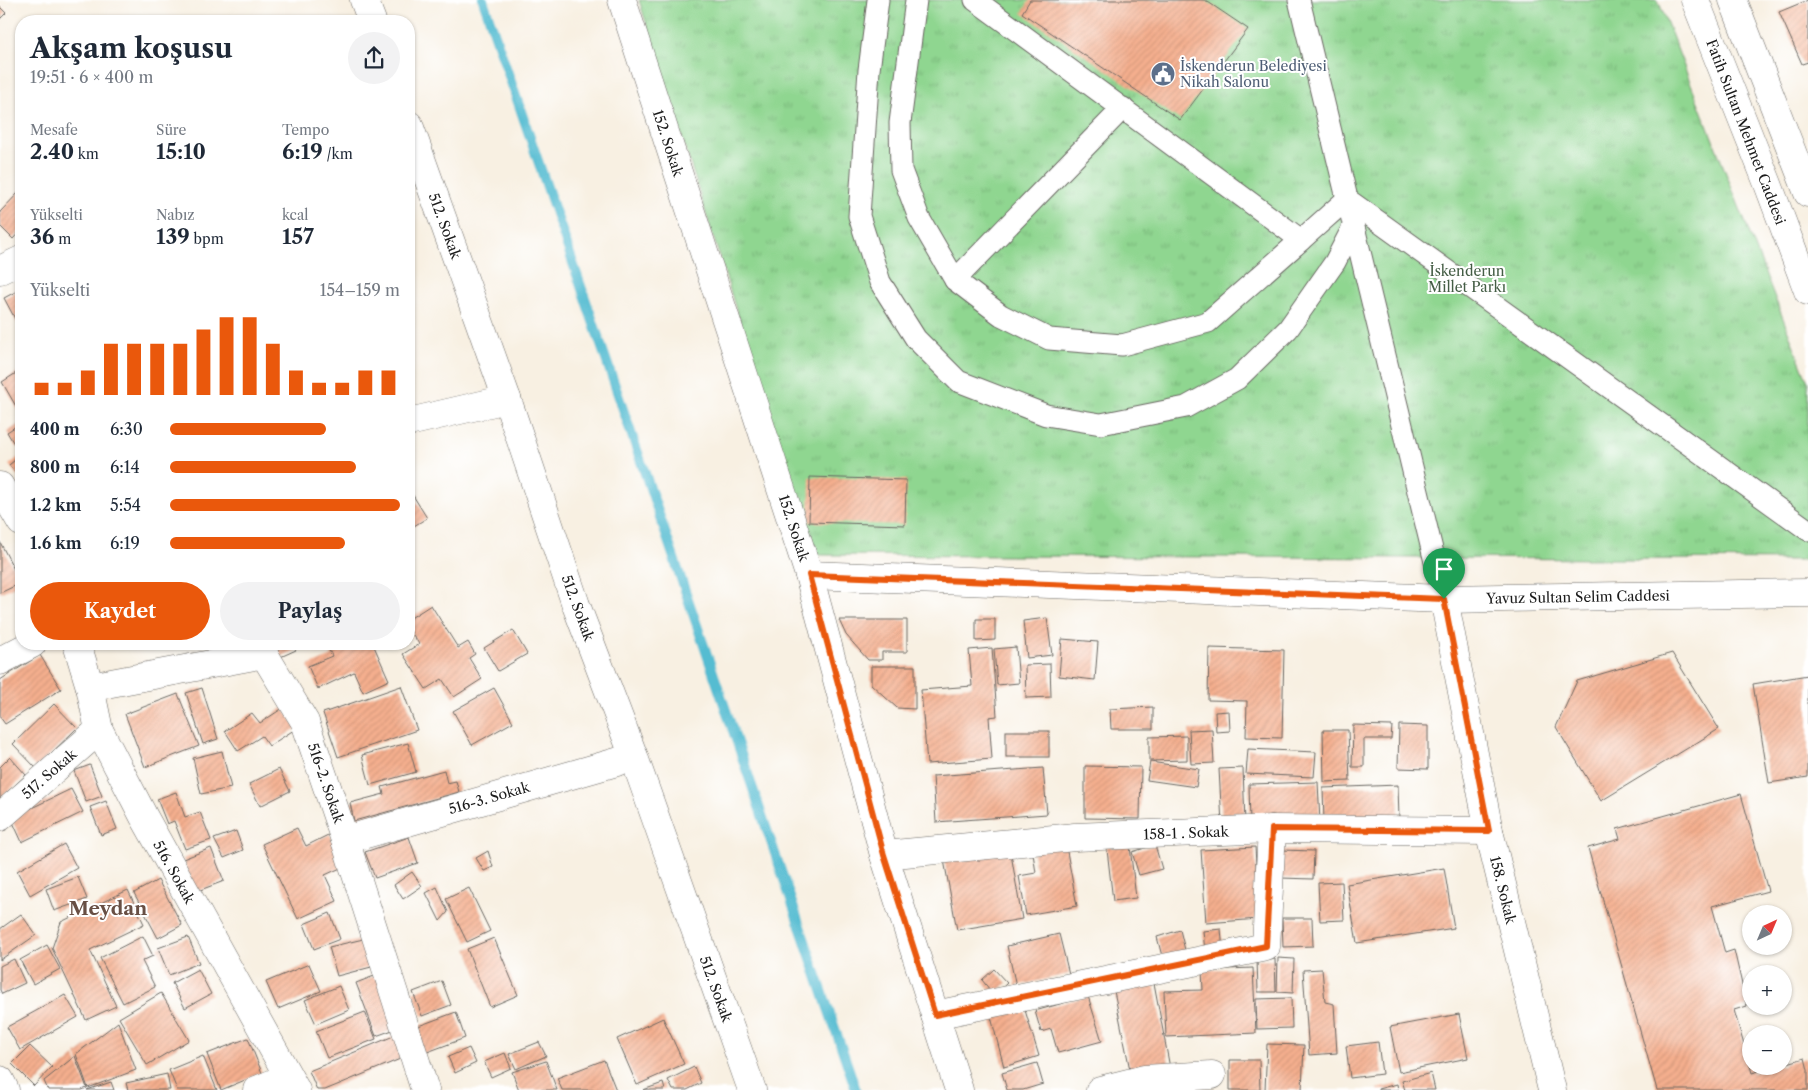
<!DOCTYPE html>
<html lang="tr">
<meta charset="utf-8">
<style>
body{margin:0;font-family:"Libre Caslon Text",serif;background:#f2f2f3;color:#1f2937;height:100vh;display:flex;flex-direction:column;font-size:19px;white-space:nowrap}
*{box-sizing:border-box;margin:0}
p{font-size:16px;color:#747a83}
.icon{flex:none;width:28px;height:28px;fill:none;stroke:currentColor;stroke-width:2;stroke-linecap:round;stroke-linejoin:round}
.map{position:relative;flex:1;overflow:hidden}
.side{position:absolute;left:15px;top:15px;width:400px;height:635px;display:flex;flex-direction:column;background:#fff;border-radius:20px;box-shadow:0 1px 4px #0004}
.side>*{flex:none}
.needle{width:32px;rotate:44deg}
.buttons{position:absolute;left:1742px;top:905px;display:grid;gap:10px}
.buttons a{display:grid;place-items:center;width:50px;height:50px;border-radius:50%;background:#fff;box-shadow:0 1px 4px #0004;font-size:25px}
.pin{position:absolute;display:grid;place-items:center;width:42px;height:42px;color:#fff;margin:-51px -21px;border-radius:50% 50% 50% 0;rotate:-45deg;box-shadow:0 0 5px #0007}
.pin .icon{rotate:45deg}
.round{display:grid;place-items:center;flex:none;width:52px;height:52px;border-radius:26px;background:#f2f2f3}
.summary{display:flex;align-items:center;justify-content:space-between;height:85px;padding:0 15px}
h1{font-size:28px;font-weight:800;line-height:38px}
.figures{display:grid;grid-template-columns:repeat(3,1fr);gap:8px;height:85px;padding:5px 15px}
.figures div{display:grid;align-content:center}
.figures b{font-size:21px;font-weight:800}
.figures small{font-size:14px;font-weight:400}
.figures p{font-size:14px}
.chart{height:140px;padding:10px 15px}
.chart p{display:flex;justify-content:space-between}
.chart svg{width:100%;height:90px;margin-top:5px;stroke:#ea580c;stroke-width:6}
.cta{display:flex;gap:10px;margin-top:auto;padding:10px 15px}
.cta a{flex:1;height:58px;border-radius:30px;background:#ea580c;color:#fff;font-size:20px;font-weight:800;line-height:58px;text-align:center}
.cta a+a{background:#f2f2f3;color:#1f2937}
ul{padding:0 15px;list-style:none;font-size:16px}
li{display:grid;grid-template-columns:80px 60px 1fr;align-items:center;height:38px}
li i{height:12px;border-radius:6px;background:#ea580c}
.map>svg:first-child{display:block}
.park{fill:url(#park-tufts);stroke:#567956}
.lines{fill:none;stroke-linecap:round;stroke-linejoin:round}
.stream{stroke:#54bcd1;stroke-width:10}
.building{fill:url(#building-hatch)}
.pedestrian-casing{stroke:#696661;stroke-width:23}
.minor-casing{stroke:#696661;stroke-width:29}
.tertiary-casing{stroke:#696661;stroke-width:29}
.pedestrian{stroke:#fff;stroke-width:21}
.minor{stroke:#fff;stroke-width:28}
.tertiary{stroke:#fff;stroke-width:28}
.route-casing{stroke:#fff;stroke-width:10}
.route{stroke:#ea580c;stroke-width:6}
.labels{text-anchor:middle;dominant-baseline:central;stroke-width:4;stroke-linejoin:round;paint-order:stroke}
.service-label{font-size:14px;fill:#4e5e75;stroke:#fff;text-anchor:start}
.street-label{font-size:14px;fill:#1c1c1c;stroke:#fff}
.park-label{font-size:14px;fill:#445d45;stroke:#fff}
.district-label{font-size:19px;font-weight:bold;fill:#684f44;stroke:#fff}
</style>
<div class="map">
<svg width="1808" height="1090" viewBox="0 0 1808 1090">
<defs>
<pattern id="park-tufts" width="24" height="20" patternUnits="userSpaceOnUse" patternTransform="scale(1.25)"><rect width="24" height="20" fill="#8fd690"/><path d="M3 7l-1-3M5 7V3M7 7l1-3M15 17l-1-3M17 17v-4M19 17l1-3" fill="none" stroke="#7bb77c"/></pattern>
<pattern id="building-hatch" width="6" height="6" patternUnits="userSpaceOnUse" patternTransform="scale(1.25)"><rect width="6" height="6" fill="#f5af8e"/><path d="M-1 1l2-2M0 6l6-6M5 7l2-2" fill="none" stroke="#d1967a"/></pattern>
</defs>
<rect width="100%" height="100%" fill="#fff"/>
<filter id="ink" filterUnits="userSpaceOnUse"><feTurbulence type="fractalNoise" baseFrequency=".02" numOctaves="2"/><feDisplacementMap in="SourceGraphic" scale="10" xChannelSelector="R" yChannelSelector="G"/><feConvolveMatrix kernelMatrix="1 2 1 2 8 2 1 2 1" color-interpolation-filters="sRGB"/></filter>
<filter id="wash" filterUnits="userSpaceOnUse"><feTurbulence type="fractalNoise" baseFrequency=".0096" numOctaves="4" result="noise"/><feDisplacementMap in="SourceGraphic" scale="20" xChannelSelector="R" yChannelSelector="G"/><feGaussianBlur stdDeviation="1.12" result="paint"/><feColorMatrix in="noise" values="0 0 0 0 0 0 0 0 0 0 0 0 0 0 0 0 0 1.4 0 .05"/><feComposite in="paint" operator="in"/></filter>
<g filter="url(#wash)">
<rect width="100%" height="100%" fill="#f8f0e2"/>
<polygon class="park" points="639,0 1658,0 1808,382 1808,560 813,555"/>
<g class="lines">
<polyline class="stream" points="483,0 856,1090"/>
</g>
<g id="blocks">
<g class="building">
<polygon points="1030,0 1205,0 1248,29 1180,120 1022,13"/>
<polygon points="1808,0 1808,62 1802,64 1779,12"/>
<polygon points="0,7 6,13 0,19"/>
<polygon points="21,190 21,230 13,239 0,226 0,212"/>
<polygon points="21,289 21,330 4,298"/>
<polygon points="21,370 21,415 2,382"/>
<polygon points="21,423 21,444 16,447 7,432"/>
<polygon points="21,455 21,480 9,465"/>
<polygon points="810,477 906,480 905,525 809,522"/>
<polygon points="409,489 427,518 409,529"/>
<polygon points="0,542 21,583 0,593"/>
<polygon points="431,605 458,648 468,642 475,654 469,658 482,679 454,697 442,679 426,689 403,654 419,644 409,629 409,619"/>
<polygon points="1047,618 1052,655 1027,658 1023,621"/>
<polygon points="976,619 995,619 995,640 976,641"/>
<polygon points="839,620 907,620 907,652 882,652 882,660 868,660 846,635"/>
<polygon points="513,630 527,654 498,671 484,648"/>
<polygon points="1062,639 1098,642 1095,680 1059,676"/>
<polygon points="269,644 293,644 296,650 276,659"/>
<polygon points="326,644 373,644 389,680 363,692 354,672 318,689 308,666 332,656"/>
<polygon points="1016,647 1019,683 997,685 994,649"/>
<polygon points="992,648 997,716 989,717 992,759 927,764 921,690 972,686 969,650"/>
<polygon points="1209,648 1284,650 1282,738 1246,737 1247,701 1208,700"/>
<polygon points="1672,653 1719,729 1601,801 1556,727 1577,681"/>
<polygon points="40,655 61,689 5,724 0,717 0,680"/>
<polygon points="1050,664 1051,697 1026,698 1025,665"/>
<polygon points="871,666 915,666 915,709 897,708 871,684"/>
<polygon points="1808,675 1808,777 1769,783 1753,684"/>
<polygon points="401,686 417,730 338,757 323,713"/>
<polygon points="202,688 218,739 203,744 186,693"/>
<polygon points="494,688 513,722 472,745 453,711"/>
<polygon points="178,694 199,746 145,767 125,714"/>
<polygon points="54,704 77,728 36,768 13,744"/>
<polygon points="1153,707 1153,729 1111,729 1110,709"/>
<polygon points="283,708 297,728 269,746 262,736 238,751 225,731 252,713 260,723"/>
<polygon points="1229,711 1230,731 1216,732 1215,712"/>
<polygon points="1353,725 1392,726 1391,739 1364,739 1364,767 1352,767"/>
<polygon points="1399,725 1428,726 1428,769 1398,768"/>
<polygon points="1212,729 1214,763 1191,764 1189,730"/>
<polygon points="1323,730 1348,730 1350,781 1324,782"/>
<rect x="1006" y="731" width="43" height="26"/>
<polygon points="1187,736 1187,760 1149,761 1149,737"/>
<polygon points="408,743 416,772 370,785 362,755"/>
<polygon points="1248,749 1316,752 1314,777 1246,774"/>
<polygon points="222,751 231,788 201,794 193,758"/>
<polygon points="10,757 26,775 0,799 0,767"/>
<polygon points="1150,762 1199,769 1196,787 1147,780"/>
<polygon points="90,765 102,796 86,802 74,771"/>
<polygon points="1085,766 1141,767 1140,819 1085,818"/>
<polygon points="1043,768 1047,814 936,822 933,776"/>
<polygon points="1243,768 1245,823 1222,824 1219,769"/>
<polygon points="279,769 290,791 260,806 249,784"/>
<polygon points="444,770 447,783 456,781 459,792 354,821 350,803 384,794 382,787"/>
<polygon points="1318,782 1320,822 1250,824 1249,784"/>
<polygon points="1398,785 1399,819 1324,822 1323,788"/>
<polygon points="71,789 83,812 22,842 11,818"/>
<polygon points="176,792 185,817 200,812 211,840 185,849 174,821 167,824 157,799"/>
<polygon points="1741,794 1768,891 1712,906 1725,953 1734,950 1747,1006 1734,1010 1752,1073 1776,1066 1784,1066 1784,1064 1805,1058 1808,1070 1808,1090 1657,1090 1588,848 1620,839 1617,829"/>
<polygon points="106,801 117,829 101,835 90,807"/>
<polygon points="297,828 306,846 330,834 345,866 325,875 337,901 298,919 262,844"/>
<polygon points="236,831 243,850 224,858 214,839"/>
<polygon points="409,837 418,863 375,878 365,852"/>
<polygon points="1129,838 1136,898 1113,901 1106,841"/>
<polygon points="1065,841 1077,906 1026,915 1019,876 1036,873 1032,847"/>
<polygon points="64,844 77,868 30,895 17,871"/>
<polygon points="1155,845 1162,869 1139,875 1132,852"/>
<polygon points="1255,847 1259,919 1206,923 1201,850"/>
<polygon points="211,848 224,881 195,892 183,859"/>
<polygon points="1010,848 1022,919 957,930 944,860"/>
<polygon points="1281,850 1314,851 1313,879 1281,878"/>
<polygon points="488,851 493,867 484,871 476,858"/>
<polygon points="1444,868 1454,928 1357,943 1347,884"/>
<polygon points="412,872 422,886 403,899 394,885"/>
<polygon points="78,877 87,899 54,911 46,889"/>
<polygon points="158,880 182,925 158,938 134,893"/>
<polygon points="1342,882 1344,920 1320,921 1318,883"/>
<polygon points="437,887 448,912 440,921 426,893"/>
<polygon points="469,888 490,931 467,942 446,899"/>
<polygon points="128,890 144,924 90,950 116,1006 86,1020 52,948 61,922"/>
<polygon points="330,913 340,939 314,949 304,924"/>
<polygon points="21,914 36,935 0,960 0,929"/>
<polygon points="1282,918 1312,918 1313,946 1283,947"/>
<polygon points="1221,929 1223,951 1205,952 1203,931"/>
<polygon points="1180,930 1186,954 1163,960 1157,937"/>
<polygon points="1059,934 1069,974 1016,986 1007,946"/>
<polygon points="143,936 153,956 142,961 155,987 123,1003 100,958"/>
<polygon points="188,937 199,963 169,975 158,948"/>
<polygon points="372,937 379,965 337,976 329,947"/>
<polygon points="494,938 518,995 490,1007 467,949"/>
<polygon points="47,945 60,969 33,984 20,960"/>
<polygon points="1278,958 1294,959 1293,993 1277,992"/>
<polygon points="14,959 25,983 2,994 0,990 0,966"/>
<polygon points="1257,959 1275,959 1276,992 1258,992"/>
<polygon points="309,964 321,991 278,1009 266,982"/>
<polygon points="1253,968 1256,1033 1166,1037 1164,991 1203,990 1202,970"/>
<polygon points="198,969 211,994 185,1008 172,983"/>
<polygon points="994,969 1007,983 994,995 982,980"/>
<polygon points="1322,969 1325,1002 1334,1004 1337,1053 1309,1055 1303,970"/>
<polygon points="382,973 401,1027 376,1036 356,983"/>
<polygon points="442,981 451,1005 422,1016 413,992"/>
<polygon points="1154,983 1170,1068 1131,1075 1114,991"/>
<polygon points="339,986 349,1010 316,1024 305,1000"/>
<polygon points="161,993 189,1040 147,1065 119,1018"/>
<polygon points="65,995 78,1017 20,1050 7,1027"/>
<polygon points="1088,996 1102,1041 1058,1053 1051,1029 1041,1032 1035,1011"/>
<polygon points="1291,998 1292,1028 1257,1029 1256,999"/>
<polygon points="1024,1007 1039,1056 1004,1067 991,1017"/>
<polygon points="365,1012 376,1039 327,1058 316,1031"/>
<polygon points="456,1012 465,1038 422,1054 413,1028"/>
<polygon points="1459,1014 1468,1058 1399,1072 1390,1027"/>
<polygon points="663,1018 684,1064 637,1085 617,1039"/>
<polygon points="118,1022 136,1070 88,1088 76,1054"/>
<polygon points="396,1035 405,1057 325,1090 317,1090 309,1071"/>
<polygon points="248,1038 262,1073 221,1090 207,1054"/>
<polygon points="539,1042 546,1056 516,1069 509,1054"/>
<polygon points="1378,1042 1382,1074 1350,1078 1346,1046"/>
<polygon points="1267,1044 1304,1045 1302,1090 1265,1090"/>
<polygon points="30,1046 52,1067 34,1086 12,1064"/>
<polygon points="469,1048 476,1063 455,1073 448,1057"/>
<polygon points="505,1053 511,1068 491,1077 484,1062"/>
<polygon points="75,1056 87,1088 82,1090 48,1090 44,1081"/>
<polygon points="203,1056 217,1090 177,1090 169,1070"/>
<polygon points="604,1060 616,1090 562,1090 557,1078"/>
<polygon points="1230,1060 1259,1060 1260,1090 1230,1090"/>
<polygon points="546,1061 557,1090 519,1090 512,1072"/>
<polygon points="1037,1063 1043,1084 1023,1090 1007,1090 1002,1073"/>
<polygon points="694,1067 701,1083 687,1090 673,1090 668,1080"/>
<polygon points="1431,1073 1435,1090 1405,1090 1402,1081"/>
<polygon points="167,1074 170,1090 128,1090 126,1083"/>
<polygon points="111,1082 114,1090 87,1090"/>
<polygon points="663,1083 665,1090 643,1090"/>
<polygon points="1397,1084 1398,1090 1378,1090 1378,1089"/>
</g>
</g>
</g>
<g filter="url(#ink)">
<use href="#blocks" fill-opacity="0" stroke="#696661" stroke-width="1"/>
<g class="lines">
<defs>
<g id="pedestrian">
<polyline points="878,0 869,70 859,216 880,282 916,339 958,381 1046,415 1101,424 1186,407 1237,379 1288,329 1335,262 1353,227"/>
<polyline points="916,0 900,123 901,170 919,218 955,280 1001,315 1049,339 1122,345 1208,322 1301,240"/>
<polyline points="975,0 1301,240 1347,199 1808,530"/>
<polyline points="1299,0 1444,599"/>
<polyline points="955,280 1123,108"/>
</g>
<g id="minor">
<polyline points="0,270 21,260"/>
<polyline points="409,422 507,399"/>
<polyline points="0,486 21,522"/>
<polyline points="1444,599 1489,831 1552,1090"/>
<polyline points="77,644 90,687 99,730 144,817 296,1090"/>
<polyline points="0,661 32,644"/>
<polyline points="90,687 264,654 305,722 345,840 425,1090"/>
<polyline points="0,817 99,730"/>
<polyline points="345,840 634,757"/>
<polyline points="884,855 1075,837 1272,829 1489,831"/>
<polyline points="935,1015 1266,947 1272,829"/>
<polyline points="0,1080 5,1090"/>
<polyline points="257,1090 288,1077"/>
<polyline points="1100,1090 1144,1079 1212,1075"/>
</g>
<g id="tertiary">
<polyline points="364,0 372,21"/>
<polyline points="622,0 809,575 884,855 959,1090"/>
<polyline points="1695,0 1768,184 1808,291"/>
<polyline points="1733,0 1808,193"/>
<polyline points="409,125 507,399 576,605 634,757 752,1090"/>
<polyline points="809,575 1444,599 1808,593"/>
</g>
</defs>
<use href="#pedestrian" class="pedestrian-casing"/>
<use href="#minor" class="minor-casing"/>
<use href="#tertiary" class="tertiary-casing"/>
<use href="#pedestrian" class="pedestrian"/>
<use href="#minor" class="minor"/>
<use href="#tertiary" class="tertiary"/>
</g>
</g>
<g class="lines" filter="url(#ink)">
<defs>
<polygon id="route" points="809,575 1444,599 1489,831 1272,829 1266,946 935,1015 884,855"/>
</defs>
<use href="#route" class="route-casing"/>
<use href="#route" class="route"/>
</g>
<defs>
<symbol id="civic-disc" viewBox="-11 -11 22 22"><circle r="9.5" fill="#5c6f8a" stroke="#fff"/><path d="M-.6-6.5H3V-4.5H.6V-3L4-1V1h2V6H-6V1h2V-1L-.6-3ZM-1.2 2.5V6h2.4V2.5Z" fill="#fff"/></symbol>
</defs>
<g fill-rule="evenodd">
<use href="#civic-disc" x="1149" y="60" width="28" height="28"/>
</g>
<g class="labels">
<g class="service-label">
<text x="1180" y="66">İskenderun Belediyesi<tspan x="1180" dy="16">Nikah Salonu</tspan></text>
</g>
<g class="street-label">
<text transform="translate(1746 132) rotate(69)">Fatih Sultan Mehmet Caddesi</text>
<text transform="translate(668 143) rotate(72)">152. Sokak</text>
<text transform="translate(445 226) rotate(70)">512. Sokak</text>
<text transform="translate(794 528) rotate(72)">152. Sokak</text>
<text transform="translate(1578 597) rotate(-1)">Yavuz Sultan Selim Caddesi</text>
<text transform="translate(578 608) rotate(70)">512. Sokak</text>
<text transform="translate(49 774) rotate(-41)">517. Sokak</text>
<text transform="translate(326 783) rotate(71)">516-2. Sokak</text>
<text transform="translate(489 798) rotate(-16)">516-3. Sokak</text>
<text transform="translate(1186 833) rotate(-2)">158-1 . Sokak</text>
<text transform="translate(174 872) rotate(61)">516. Sokak</text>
<text transform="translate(1503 890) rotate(76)">158. Sokak</text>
<text transform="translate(716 989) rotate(70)">512. Sokak</text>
</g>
<g class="park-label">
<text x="1467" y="271">İskenderun<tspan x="1467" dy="16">Millet Parkı</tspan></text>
</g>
<g class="district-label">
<text x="108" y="908">Meydan</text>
</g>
</g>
</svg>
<div class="buttons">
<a><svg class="needle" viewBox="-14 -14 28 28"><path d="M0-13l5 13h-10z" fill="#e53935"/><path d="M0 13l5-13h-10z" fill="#747a83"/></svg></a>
<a>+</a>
<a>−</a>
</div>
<div class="pin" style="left:1444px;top:599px;background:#1e9e55"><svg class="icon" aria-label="arrive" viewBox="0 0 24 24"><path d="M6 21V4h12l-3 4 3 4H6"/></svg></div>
<section class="side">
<div class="summary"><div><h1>Akşam koşusu</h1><p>19:51 · 6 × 400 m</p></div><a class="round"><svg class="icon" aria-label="share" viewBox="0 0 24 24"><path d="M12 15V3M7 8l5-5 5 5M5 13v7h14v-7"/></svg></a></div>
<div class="figures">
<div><p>Mesafe</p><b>2.40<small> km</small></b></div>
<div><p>Süre</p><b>15:10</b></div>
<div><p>Tempo</p><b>6:19<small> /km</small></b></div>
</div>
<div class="figures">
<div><p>Yükselti</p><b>36<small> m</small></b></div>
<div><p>Nabız</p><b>139<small> bpm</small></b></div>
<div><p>kcal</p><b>157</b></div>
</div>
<div class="chart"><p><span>Yükselti</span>154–159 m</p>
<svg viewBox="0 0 160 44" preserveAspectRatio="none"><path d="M5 44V38M15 44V38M25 44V32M35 44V19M45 44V19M55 44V19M65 44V19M75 44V12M85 44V6M95 44V6M105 44V19M115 44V32M125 44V38M135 44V38M145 44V32M155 44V32"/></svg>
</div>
<ul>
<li><b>400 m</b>6:30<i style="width:68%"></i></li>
<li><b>800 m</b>6:14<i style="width:81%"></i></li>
<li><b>1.2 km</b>5:54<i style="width:100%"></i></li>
<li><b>1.6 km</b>6:19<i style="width:76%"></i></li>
</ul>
<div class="cta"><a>Kaydet</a><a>Paylaş</a></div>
</section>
</div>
